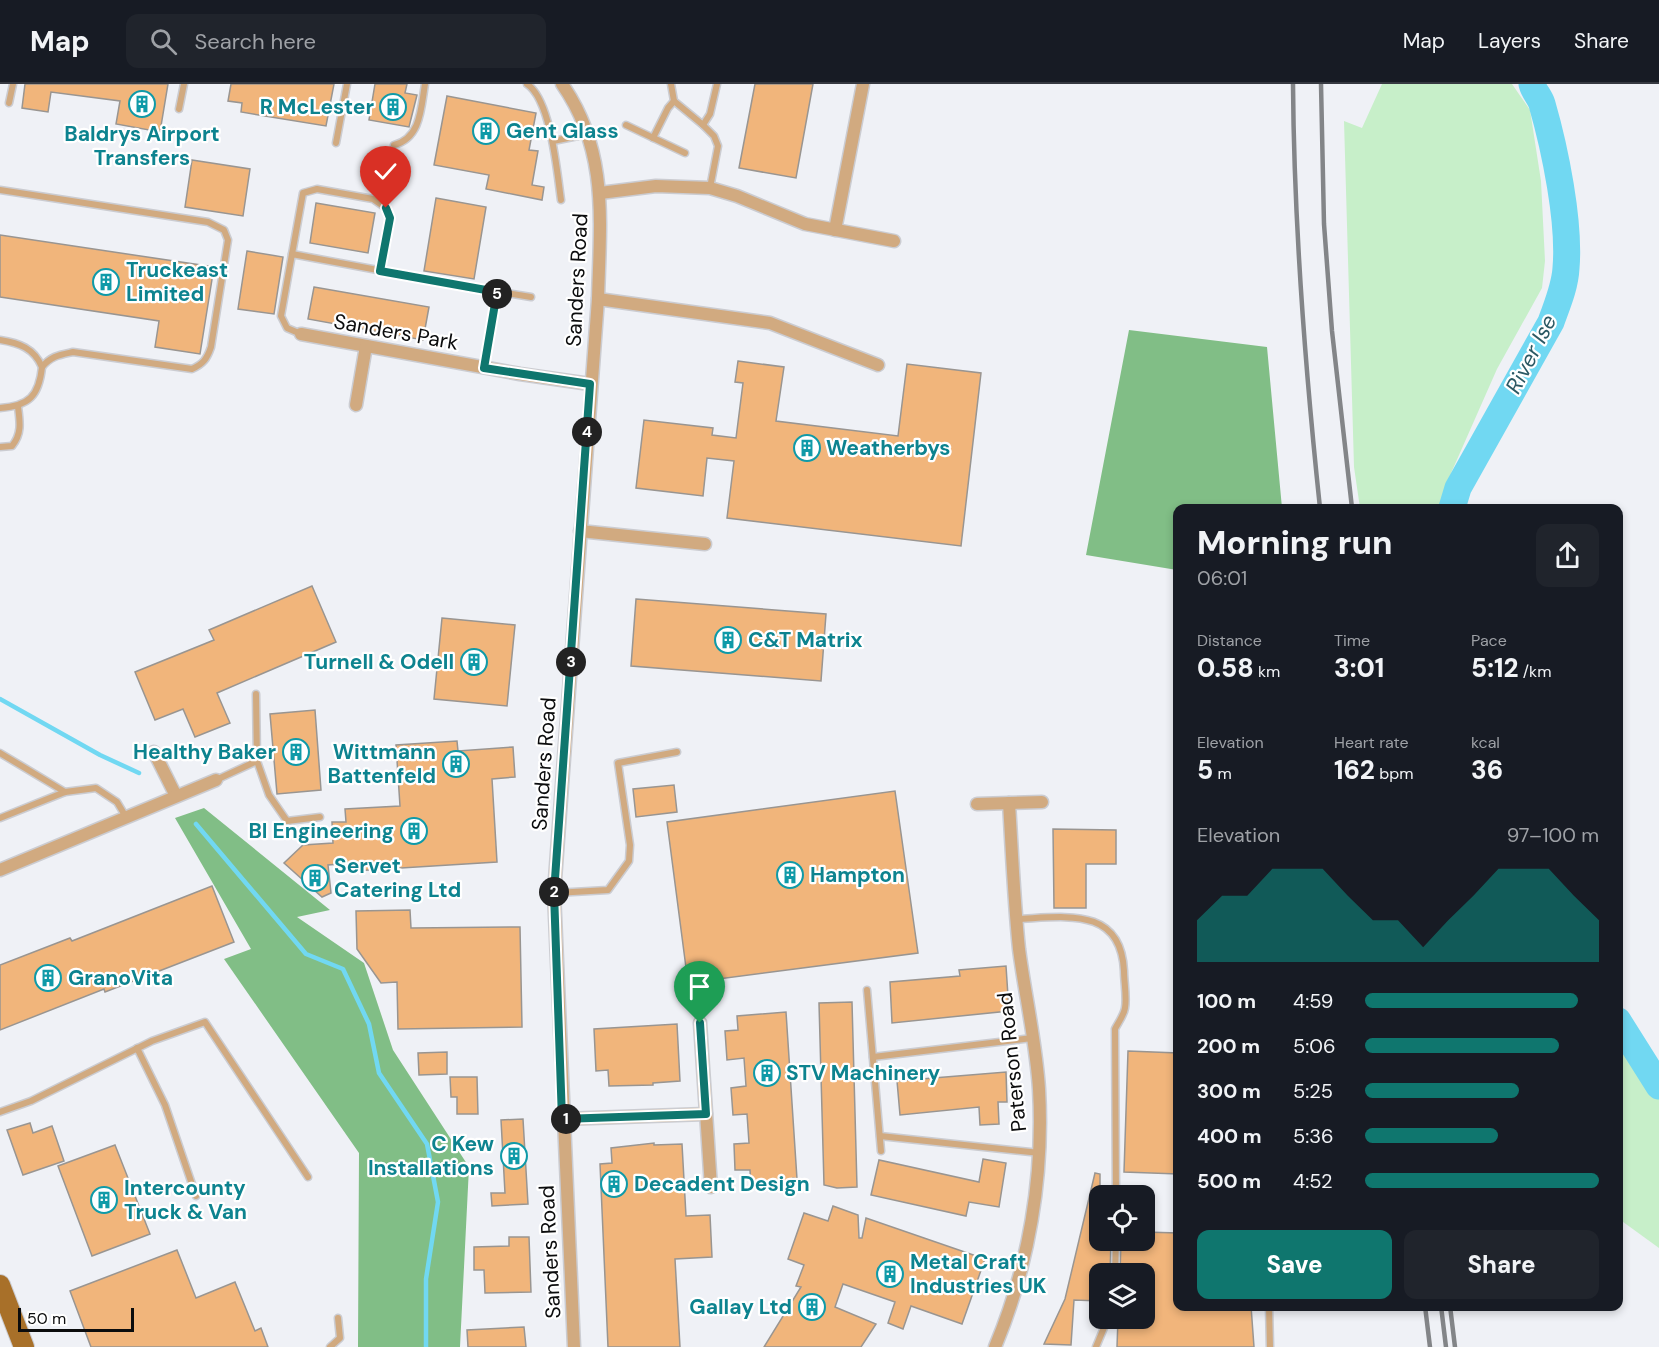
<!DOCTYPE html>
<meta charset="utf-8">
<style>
body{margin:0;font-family:"DM Sans",sans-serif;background:#20242c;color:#f1f3f6;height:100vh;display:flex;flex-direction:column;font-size:22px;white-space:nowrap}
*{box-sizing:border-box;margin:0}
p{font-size:20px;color:#9ea1a6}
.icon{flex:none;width:33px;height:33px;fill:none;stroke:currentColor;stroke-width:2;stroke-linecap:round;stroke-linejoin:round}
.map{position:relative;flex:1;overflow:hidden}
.details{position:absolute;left:1173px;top:420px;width:450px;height:807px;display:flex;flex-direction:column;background:#171b24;border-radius:12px;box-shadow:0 3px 9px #0003}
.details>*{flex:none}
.buttons{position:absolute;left:1089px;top:1101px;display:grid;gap:12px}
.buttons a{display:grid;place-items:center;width:66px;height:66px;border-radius:12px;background:#171b24;box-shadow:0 3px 9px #0003;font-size:30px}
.scale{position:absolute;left:18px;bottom:15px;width:116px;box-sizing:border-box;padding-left:6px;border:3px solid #0b0c0d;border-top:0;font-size:16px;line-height:21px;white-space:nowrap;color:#0b0c0d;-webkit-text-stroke:4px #fff;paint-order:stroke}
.pin{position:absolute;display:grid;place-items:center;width:51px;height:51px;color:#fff;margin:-62px -26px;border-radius:50% 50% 50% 0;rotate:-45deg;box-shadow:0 0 6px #0007}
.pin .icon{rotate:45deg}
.km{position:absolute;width:30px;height:30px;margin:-15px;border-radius:50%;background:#222;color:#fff;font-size:16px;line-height:30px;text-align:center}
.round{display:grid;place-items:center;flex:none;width:63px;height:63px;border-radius:12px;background:#20242c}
.head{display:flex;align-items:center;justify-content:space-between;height:102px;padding:0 24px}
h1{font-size:33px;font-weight:800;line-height:45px}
.figures{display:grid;grid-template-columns:repeat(3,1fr);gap:9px;height:102px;padding:6px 24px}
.figures div{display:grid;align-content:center}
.figures b{font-size:26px;font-weight:800}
.figures small{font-size:16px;font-weight:400}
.figures p{font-size:16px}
.chart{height:168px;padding:12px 24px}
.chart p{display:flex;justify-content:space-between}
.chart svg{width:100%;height:108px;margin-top:6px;fill:#0f766e;opacity:.7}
.action{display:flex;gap:12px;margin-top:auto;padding:12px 24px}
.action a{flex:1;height:69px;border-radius:12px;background:#0f766e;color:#fff;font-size:24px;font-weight:800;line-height:69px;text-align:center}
.action a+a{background:#20242c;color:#f1f3f6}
ul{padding:0 24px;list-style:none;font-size:20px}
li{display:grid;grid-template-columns:96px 72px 1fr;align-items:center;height:45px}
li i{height:15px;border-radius:8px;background:#0f766e}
header{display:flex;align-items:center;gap:36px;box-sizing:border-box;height:84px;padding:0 30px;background:#171b24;border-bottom:2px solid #363941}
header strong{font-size:28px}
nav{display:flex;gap:33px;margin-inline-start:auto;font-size:21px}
.search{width:420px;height:54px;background:#20242c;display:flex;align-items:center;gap:15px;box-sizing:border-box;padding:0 21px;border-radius:12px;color:#9ea1a6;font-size:22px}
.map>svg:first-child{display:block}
.green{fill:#c7efc9}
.forest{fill:#81be86}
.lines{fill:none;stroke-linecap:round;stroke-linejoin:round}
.stream{stroke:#71d8f2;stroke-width:4.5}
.river{stroke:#71d8f2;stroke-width:27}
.building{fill:#f1b57b;stroke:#999591;stroke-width:1.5}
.service-casing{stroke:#cbccd1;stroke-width:9}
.minor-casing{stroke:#cbccd1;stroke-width:15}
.primary-casing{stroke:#cbccd1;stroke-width:22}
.service{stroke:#d1aa80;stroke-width:6}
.minor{stroke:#d1aa80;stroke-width:12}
.primary{stroke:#a87029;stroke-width:20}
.rail{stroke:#838588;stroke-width:4.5}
.route-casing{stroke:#fff;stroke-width:12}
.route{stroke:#0f766e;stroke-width:8}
.labels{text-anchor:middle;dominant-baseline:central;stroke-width:4.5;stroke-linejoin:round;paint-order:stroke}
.culture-label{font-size:21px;font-weight:bold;fill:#0d838f;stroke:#fff;text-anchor:start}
.street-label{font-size:21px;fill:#0b0c0d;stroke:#fff}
.water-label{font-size:22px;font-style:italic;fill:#2c5964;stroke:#fff}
</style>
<header>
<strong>Map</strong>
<div class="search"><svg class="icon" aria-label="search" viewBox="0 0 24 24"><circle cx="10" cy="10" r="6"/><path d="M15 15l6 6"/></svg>Search here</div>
<nav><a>Map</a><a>Layers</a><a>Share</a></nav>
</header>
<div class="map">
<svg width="1659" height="1263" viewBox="0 0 1659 1263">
<rect width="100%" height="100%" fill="#eff1f6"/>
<g class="green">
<polygon points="1382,0 1512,0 1530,26 1541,97 1545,177 1542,204 1497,285 1444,405 1462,411 1454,424 1360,424 1354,383 1344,37 1362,44"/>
<polygon points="1619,936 1659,999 1659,1164 1619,1135"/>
</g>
<g class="forest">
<polygon points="1129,246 1267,263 1282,424 1178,424 1177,486 1086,471"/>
<polygon points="204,724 330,826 297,833 364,879 393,966 469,1083 460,1263 358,1263 359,1069 224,875 251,865 175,734"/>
</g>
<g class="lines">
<g class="stream">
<polyline points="0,615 100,671 139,689"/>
<polyline points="196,740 306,870 343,885 369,940 379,989 427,1060 438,1118 426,1195 426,1263"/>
</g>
<g class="river">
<path d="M1452 424 1458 404 1551 238C1557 221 1565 203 1566 184 1570 138 1555 65 1542 20 1540 13 1534 8 1532 0"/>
<polyline points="1618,937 1659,1002"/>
</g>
</g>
<g class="building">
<polygon points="25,0 168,0 160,48 116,40 120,17 51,8 48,28 22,24"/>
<polygon points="231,0 334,0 326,42 241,28 242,19 228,17"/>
<polygon points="375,0 407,0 405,9 417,11 409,43 369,36"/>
<polygon points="755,0 813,0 796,94 739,84"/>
<polygon points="447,12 536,29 529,66 538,67 532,101 544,103 542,116 486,105 489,91 434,81"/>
<polygon points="192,76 250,85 243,132 185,123"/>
<polygon points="436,114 486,123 474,195 424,187"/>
<polygon points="316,119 375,129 368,169 310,159"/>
<polygon points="0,151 214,183 200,270 155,263 159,237 0,213"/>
<polygon points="247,167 283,173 274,230 238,225"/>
<polygon points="314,203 429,223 423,256 308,235"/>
<polygon points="738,277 784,283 776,337 898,352 907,280 981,289 961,462 727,434 734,377 707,374 703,412 636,404 644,336 713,344 712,351 736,354 743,299 735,298"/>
<polygon points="312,502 336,558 217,609 230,639 195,653 183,625 155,636 135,588 214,556 209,546"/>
<polygon points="636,515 826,530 821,597 631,582"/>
<polygon points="442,534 515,541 507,622 434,615"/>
<polygon points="315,626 321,706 277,710 270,630"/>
<polygon points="457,657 458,667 513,663 515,693 492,695 497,778 353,787 352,779 328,781 331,809 322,813 284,779 303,761 333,759 332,738 346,738 345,725 400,722 396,661"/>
<polygon points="674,701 677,728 636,733 633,705"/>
<polygon points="895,707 918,869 688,899 667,738"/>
<polygon points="1053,745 1116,746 1116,780 1086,780 1086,824 1054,824"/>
<polygon points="212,802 234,858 105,908 104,905 0,946 0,881 70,854 72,857"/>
<polygon points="410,826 411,844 520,843 522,943 398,945 397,898 381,899 357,865 356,827"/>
<polygon points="1006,882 1009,927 892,939 890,898 960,892 959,886"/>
<polygon points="852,918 857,1103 837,1104 824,1101 819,919"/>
<polygon points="786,928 797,1095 793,1094 791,1101 751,1103 750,1086 735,1086 734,1060 749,1059 747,1030 733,1031 731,1004 746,1002 744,974 727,976 725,947 738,946 737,932"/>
<polygon points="677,940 680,997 653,999 653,1001 609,1002 608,986 596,987 594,945"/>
<polygon points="1128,967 1178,969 1178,1090 1124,1088"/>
<polygon points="447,968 447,990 419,991 418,969"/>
<polygon points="1006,988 1007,1018 998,1018 999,1040 980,1041 979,1023 900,1031 897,997"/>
<polygon points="450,993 477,993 478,1030 457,1030 457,1013 451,1013"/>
<polygon points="523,1035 528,1120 492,1122 491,1109 505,1109 501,1036"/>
<polygon points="30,1039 33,1049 52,1042 64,1077 23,1091 7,1046"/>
<polygon points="654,1059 654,1061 682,1060 686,1132 710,1131 712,1173 675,1175 680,1263 608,1263 600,1080 612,1079 611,1064"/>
<polygon points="115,1061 150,1150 92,1172 58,1082"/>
<polygon points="983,1075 1006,1079 999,1123 969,1118 966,1132 871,1111 879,1076 979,1098"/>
<polygon points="1095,1089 1100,1090 1100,1156 1111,1156 1110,1190 1100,1190 1100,1217 1074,1216 1071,1261 1044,1260 1065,1215"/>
<polygon points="833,1122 858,1131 859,1154 862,1154 866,1134 985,1175 962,1240 911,1222 903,1245 888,1239 895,1218 843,1200 835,1223 876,1240 861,1263 764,1263 801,1203 796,1202 804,1181 788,1175 804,1129 828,1137"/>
<polygon points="1144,1148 1178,1149 1178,1222 1251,1222 1254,1263 1117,1263 1118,1234 1144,1234 1144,1190 1120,1190 1121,1156 1144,1156"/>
<polygon points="509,1153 529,1153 531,1208 485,1209 484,1186 474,1186 474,1163 509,1162"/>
<polygon points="177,1166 196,1214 235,1198 255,1247 261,1244 268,1263 91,1263 70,1207"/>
<polygon points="524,1243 526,1263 468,1263 467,1246"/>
</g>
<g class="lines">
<defs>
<g id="service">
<path d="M527 0C551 16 557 88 561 116"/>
<polyline points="671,0 674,17 703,41 714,52 718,62 710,104"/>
<polyline points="9,19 13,0"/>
<polyline points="179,25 184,0"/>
<polyline points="626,41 685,69"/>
<polyline points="703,41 710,30 717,0"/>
<polyline points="653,54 668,24 674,17"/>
<polyline points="553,57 588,50"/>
<polyline points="336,59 347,0"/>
<path d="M394 61C421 54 421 24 425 0"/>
<path d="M0 106 208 138 224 146 228 156 211 263C207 275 203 280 192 285L73 268C59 271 51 272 42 283"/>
<polyline points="292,170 303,109 317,105 373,115 386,124 390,134 380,187"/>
<polyline points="301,250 287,244 281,232 292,170 469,203 531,213"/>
<path d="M0 256C19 259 34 264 42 283 39 312 29 322 0 324"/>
<polyline points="484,283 497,208"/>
<path d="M0 363 12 362C22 350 20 338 18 323"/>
<polyline points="0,669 65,708"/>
<polyline points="257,677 269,711 287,737 320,733"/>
<polyline points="216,696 257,677 256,610"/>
<polyline points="0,734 65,708 96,704 117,718 126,733"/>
<polyline points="555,809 608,806 629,777 630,761 618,679 677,668"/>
<path d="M1017 835C1065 833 1121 822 1124 887 1124 898 1127 913 1125 924 1124 931 1118 939 1115 945L1116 1112"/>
<polyline points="867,906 881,1067"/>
<polyline points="137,964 165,1021 196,1112"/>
<polyline points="873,973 1032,954"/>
<polyline points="0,1028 31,1017 152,957 205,938 308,1093"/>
<polyline points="880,1052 1040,1069"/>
<polyline points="1115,1190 1116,1156"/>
<polyline points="1269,1222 1270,1263"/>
<polyline points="330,1263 340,1254 338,1234"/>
<polyline points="1096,1263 1108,1234"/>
</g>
<g id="minor">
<path d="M562 0C609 67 600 138 598 215L554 809 574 1263"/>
<polyline points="600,109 656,102 710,104 737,112 805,140 894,157"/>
<polyline points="835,146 863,0"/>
<polyline points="598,215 770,239 878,281"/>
<polyline points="301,250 520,290 590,300"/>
<polyline points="356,321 366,262"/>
<polyline points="580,447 705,460"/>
<polyline points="154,668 176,712"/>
<polyline points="977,720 1042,718"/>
<polyline points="0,786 216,696"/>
<polyline points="700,939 711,1103"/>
<polyline points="563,1035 706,1030"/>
<path d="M995 1263C1029 1182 1044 1092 1039 1005 1036 958 1025 911 1019 865 1014 817 1012 768 1009 719"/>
</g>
<polyline id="primary" points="0,1201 24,1263"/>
</defs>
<use href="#service" class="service-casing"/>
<use href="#minor" class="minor-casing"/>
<use href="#primary" class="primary-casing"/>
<use href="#service" class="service"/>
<use href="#minor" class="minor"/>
<use href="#primary" class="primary"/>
<g class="rail">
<path d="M1293 0C1294 142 1305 283 1320 424"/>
<polyline points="1321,0 1324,140 1332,247 1352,424"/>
<polyline points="1425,1222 1430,1263"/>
<polyline points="1441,1222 1446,1263"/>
<polyline points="1450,1222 1455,1263"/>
</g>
</g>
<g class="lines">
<defs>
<polyline id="route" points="386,124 390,134 380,187 497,208 484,284 590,300 554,809 562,1035 706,1030 700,939"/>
</defs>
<use href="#route" class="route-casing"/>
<use href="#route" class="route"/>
</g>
<defs>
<symbol id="building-ring" viewBox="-11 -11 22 22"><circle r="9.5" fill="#fff" stroke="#0f9aa8" stroke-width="1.5"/><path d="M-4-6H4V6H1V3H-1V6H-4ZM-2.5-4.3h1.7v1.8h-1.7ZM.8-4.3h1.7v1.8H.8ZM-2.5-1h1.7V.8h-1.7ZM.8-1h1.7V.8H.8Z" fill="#0f9aa8"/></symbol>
</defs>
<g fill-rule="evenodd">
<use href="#building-ring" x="127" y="5" width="30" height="30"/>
<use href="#building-ring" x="378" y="8" width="30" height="30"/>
<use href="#building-ring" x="471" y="32" width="30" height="30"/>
<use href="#building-ring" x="91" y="183" width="30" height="30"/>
<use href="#building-ring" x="792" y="349" width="30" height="30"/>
<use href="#building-ring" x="713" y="541" width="30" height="30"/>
<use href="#building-ring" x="459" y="563" width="30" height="30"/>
<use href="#building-ring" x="281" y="653" width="30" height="30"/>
<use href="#building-ring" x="441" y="665" width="30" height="30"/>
<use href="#building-ring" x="399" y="732" width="30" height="30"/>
<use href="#building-ring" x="775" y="776" width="30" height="30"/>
<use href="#building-ring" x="300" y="779" width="30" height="30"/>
<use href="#building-ring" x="33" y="879" width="30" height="30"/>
<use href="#building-ring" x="752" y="974" width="30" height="30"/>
<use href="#building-ring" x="499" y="1057" width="30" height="30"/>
<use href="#building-ring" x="599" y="1085" width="30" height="30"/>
<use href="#building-ring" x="89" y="1101" width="30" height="30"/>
<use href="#building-ring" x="875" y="1175" width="30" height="30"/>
<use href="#building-ring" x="797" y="1208" width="30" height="30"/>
</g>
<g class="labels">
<g class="culture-label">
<text x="374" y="23" text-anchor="end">R McLester</text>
<text x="506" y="47">Gent Glass</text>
<text x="142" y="50" text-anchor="middle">Baldrys Airport<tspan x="142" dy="24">Transfers</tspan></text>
<text x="126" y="186">Truckeast<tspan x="126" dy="24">Limited</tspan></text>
<text x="826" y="364">Weatherbys</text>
<text x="748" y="556">C&amp;T Matrix</text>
<text x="454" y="578" text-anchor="end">Turnell &amp; Odell</text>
<text x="276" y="668" text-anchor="end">Healthy Baker</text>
<text x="436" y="668" text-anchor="end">Wittmann<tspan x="436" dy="24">Battenfeld</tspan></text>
<text x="394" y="747" text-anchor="end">BI Engineering</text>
<text x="334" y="782">Servet<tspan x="334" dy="24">Catering Ltd</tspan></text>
<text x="810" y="791">Hampton</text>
<text x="68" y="894">GranoVita</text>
<text x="786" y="989">STV Machinery</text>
<text x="494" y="1060" text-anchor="end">C Kew<tspan x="494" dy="24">Installations</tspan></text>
<text x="634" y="1100">Decadent Design</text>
<text x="124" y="1104">Intercounty<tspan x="124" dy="24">Truck &amp; Van</tspan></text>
<text x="910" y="1178">Metal Craft<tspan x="910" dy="24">Industries UK</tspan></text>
<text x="792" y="1223" text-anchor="end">Gallay Ltd</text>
</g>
<g class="street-label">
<text transform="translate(577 196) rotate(-87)">Sanders Road</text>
<text transform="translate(396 248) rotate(10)">Sanders Park</text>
<text transform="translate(544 680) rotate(-86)">Sanders Road</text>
<text transform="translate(1012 978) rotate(-96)">Paterson Road</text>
<text transform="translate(550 1168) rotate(-93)">Sanders Road</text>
</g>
<g class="water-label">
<text transform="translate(1531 270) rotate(-63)">River Ise</text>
</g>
</g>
</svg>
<div class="buttons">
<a><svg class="icon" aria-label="locate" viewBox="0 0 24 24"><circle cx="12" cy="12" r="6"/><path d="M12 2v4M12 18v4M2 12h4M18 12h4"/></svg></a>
<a><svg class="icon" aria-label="layers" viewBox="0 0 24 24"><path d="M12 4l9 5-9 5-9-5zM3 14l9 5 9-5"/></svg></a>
</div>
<div class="scale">50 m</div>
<div class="pin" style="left:700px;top:939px;background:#1e9e55"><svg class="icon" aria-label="arrive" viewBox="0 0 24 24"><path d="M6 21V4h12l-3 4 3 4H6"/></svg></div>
<div class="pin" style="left:386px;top:124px;background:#d93025"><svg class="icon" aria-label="check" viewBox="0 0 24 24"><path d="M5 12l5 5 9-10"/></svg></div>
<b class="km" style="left:566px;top:1035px">1</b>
<b class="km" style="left:554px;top:808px">2</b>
<b class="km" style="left:571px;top:578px">3</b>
<b class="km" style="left:587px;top:348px">4</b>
<b class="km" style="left:497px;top:210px">5</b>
<section class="details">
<div class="head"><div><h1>Morning run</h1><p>06:01</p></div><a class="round"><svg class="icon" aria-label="share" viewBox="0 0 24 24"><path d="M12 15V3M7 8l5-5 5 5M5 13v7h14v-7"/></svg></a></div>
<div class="figures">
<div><p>Distance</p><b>0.58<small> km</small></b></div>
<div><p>Time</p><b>3:01</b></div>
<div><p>Pace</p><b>5:12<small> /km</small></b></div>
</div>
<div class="figures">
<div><p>Elevation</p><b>5<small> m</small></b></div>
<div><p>Heart rate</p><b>162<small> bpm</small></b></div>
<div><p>kcal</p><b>36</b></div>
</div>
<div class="chart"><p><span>Elevation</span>97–100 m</p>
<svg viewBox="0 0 160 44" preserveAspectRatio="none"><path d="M0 44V27L10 17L20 17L30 6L40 6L50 6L60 17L70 27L80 27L90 38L100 27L110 17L120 6L130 6L140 6L150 17L160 27V44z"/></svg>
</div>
<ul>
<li><b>100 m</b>4:59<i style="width:91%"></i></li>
<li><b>200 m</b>5:06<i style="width:83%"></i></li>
<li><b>300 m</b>5:25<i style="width:66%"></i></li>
<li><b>400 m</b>5:36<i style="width:57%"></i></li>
<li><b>500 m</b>4:52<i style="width:100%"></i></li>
</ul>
<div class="action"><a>Save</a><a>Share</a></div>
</section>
</div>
